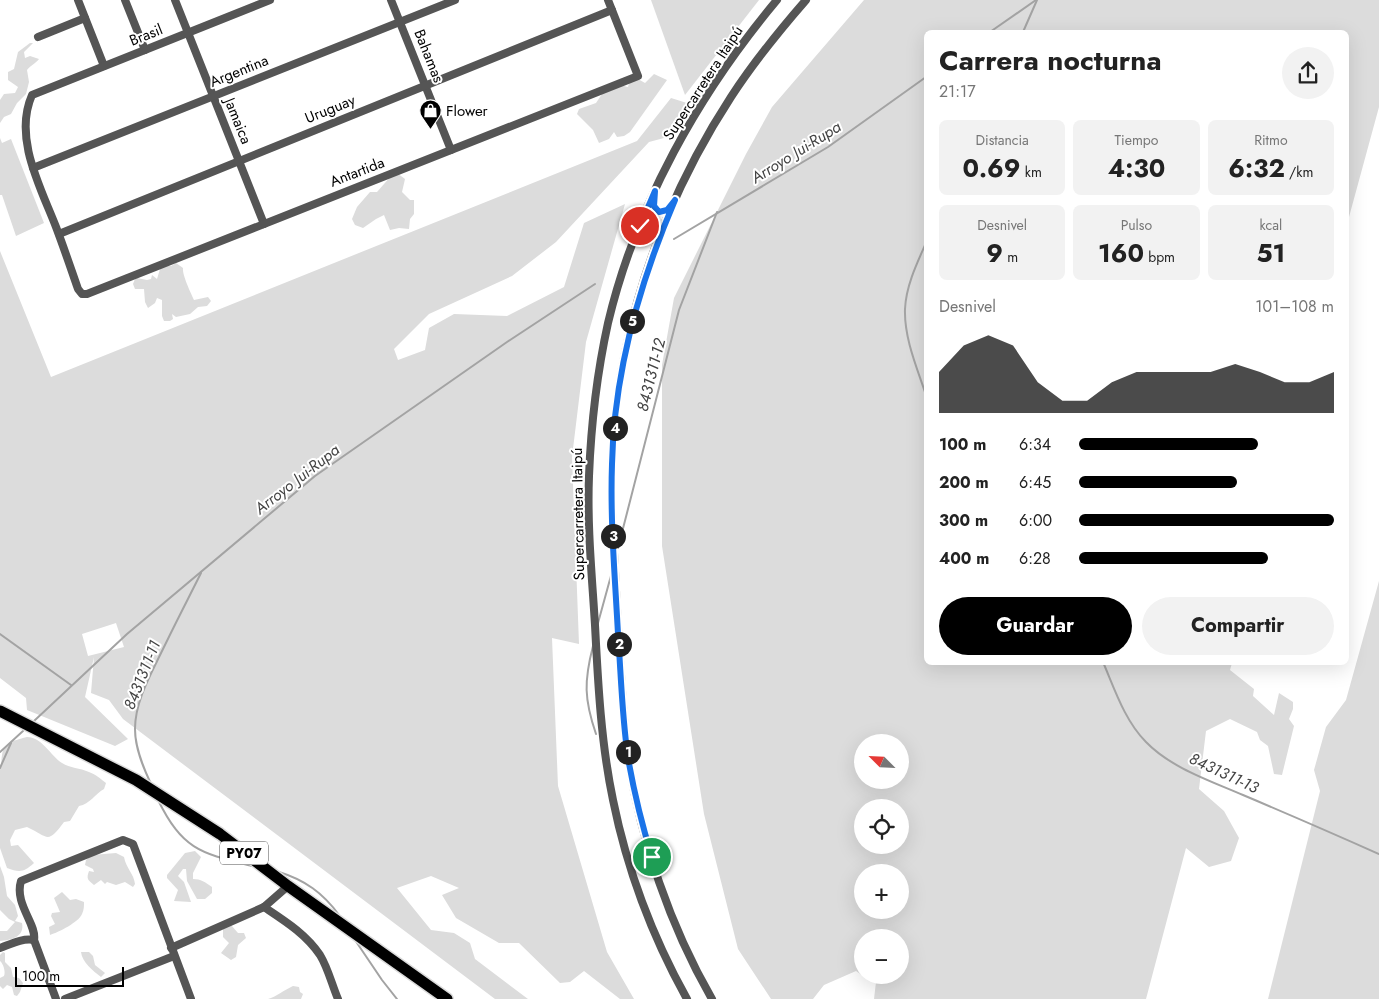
<!DOCTYPE html>
<html lang="es">
<meta charset="utf-8">
<style>
body{margin:0;font-family:Jost,sans-serif;background:#f2f2f2;color:#222;height:100vh;display:flex;flex-direction:column;font-size:19px;white-space:nowrap}
*{box-sizing:border-box;margin:0}
p{font-size:16px;color:#767676}
.icon{flex:none;width:28px;height:28px;fill:none;stroke:currentColor;stroke-width:2;stroke-linecap:round;stroke-linejoin:round}
.map{position:relative;flex:1;overflow:hidden}
.details{position:absolute;left:924px;top:30px;width:425px;height:635px;display:flex;flex-direction:column;background:#fff;border-radius:8px;box-shadow:0 5px 20px #0002}
.details>*{flex:none}
.needle{width:32px;rotate:294deg}
.tools{position:absolute;left:854px;top:734px;display:grid;gap:10px}
.tools a{display:grid;place-items:center;width:55px;height:55px;border-radius:50%;background:#fff;box-shadow:0 5px 20px #0002;font-size:25px}
.scale{position:absolute;left:15px;bottom:12px;width:109px;box-sizing:border-box;padding-left:5px;border:2px solid #000;border-top:0;font-size:14px;line-height:18px;white-space:nowrap;color:#000;-webkit-text-stroke:4px #fff;paint-order:stroke}
.pin{position:absolute;display:grid;place-items:center;width:42px;height:42px;color:#fff;margin:-21px;border:2px solid #fff;border-radius:50%;box-shadow:0 1px 5px #0007}
.km{position:absolute;width:25px;height:25px;margin:-12px;border-radius:50%;background:#222;color:#fff;font-size:14px;line-height:25px;text-align:center}
.round{display:grid;place-items:center;flex:none;width:52px;height:52px;border-radius:26px;background:#f2f2f2}
.headline{display:flex;align-items:center;justify-content:space-between;height:85px;padding:0 15px}
h1{font-size:28px;font-weight:700;line-height:38px}
.metrics{display:grid;grid-template-columns:repeat(3,1fr);gap:8px;height:85px;padding:5px 15px}
.metrics div{display:grid;align-content:center;border-radius:8px;background:#f2f2f2;text-align:center}
.metrics b{font-size:25px;font-weight:700}
.metrics small{font-size:14px;font-weight:400}
.metrics p{font-size:14px}
.chart{height:140px;padding:10px 15px}
.chart p{display:flex;justify-content:space-between}
.chart svg{width:100%;height:90px;margin-top:5px;fill:#000;opacity:.7}
.button{display:flex;gap:10px;margin-top:auto;padding:10px 15px}
.button a{flex:1;height:58px;border-radius:30px;background:#000;color:#fff;font-size:20px;font-weight:700;line-height:58px;text-align:center}
.button a+a{background:#f2f2f2;color:#222}
ul{padding:0 15px;list-style:none;font-size:16px}
li{display:grid;grid-template-columns:80px 60px 1fr;align-items:center;height:38px}
li i{height:12px;border-radius:6px;background:#000}
.map>svg:first-child{display:block}
.green{fill:#dcdcdc;fill-rule:evenodd}
.lines{fill:none;stroke-linecap:round;stroke-linejoin:round}
.stream{stroke:#a3a3a3;stroke-width:2}
.highway-casing{stroke:#dbdbdb;stroke-width:14}
.minor{stroke:#555;stroke-width:8}
.highway{stroke:#000;stroke-width:11}
.route-casing{stroke:#fff;stroke-width:10}
.route{stroke:#1a73e8;stroke-width:6}
.labels{text-anchor:middle;dominant-baseline:central;stroke-width:4;stroke-linejoin:round;paint-order:stroke}
.shield{fill:#fff;stroke:#4c4c4c;stroke-width:1}
.shield-label{font-size:14px;font-weight:bold;fill:#000}
.street-label{font-size:15px;fill:#000;stroke:#fff}
.poi-label{font-size:15px;fill:#000;stroke:#fff;text-anchor:start}
.water-label{font-size:16px;font-style:italic;fill:#444;stroke:#fff}
</style>
<div class="map">
<svg width="1379" height="999" viewBox="0 0 1379 999">
<rect width="100%" height="100%" fill="#fff"/>
<g class="green">
<polygon points="651,0 759,0 685,95"/>
<path d="M864 0H1379V107L1346 228V32H926V662L1232 663 1230 670 1254 689 1253 696 1274 715 1279 693 1293 702V709L1289 719 1294 726 1282 775 1274 774 1268 746 1260 740 1257 732 1230 719 1206 731 1199 789 1224 811 1239 838 1231 861 1209 867 1186 848 1146 999H874L876 982 863 975H900V938H862V975L856 971 824 985 813 999H771L738 949 704 814 662 546V365L674 298 746 154 772 107ZM862 742H900V780H862ZM862 808H900V845H862ZM862 872H900V910H862Z"/>
<path d="M30 43H33L24 52 25 58 30 56 39 59C36 63 31 65 27 70L29 82 26 94 17 103 11 114 4 117 0 123V100L4 94 15 93 18 87 8 80V72L14 69 18 52Z"/>
<polygon points="654,74 667,80 630,132 624,136 617,137 614,132 609,139 599,143 593,130 577,114 579,109 596,103 604,91 620,85 628,87 629,83 638,79 645,83"/>
<path d="M671 98 687 103 664 138 649 142 556 242 512 276 429 314 394 349 398 360 425 350 429 328 454 314 507 316 564 287 584 223 625 204 586 342 572 457 579 644 552 638 558 786 607 952 634 999H620L584 971 570 982 560 983 519 943H499L456 918 442 895 459 888 431 876 397 888 431 930 454 933 470 943 475 959 528 999H495L123 719 109 700 91 693 94 657 85 697 128 739 115 746 27 710 26 698 0 678V251L51 377 637 141ZM116 623 124 647 88 656 82 634Z"/>
<polygon points="0,138 2,143 11,139 44,223 16,236 2,195 0,195"/>
<polygon points="397,173 405,179 402,192 410,200 414,200 414,214 410,219 409,229 399,228 390,230 384,215 376,219 363,228 355,225 352,219 357,207 370,192 377,192 391,176"/>
<path d="M176 263 183 268C182 275 191 293 194 300L208 297 211 301 207 306 198 307 190 314 176 317 172 314 173 319 170 321H164L162 316V300L157 298 155 303 148 308 145 302 144 289H135L133 284 135 279 137 278 147 280 151 279 152 275 157 279 160 269 164 265 171 266Z"/>
<polygon points="1379,581 1379,999 1268,999 1320,791 1314,770 1326,727 1346,700"/>
<path d="M27 737C43 738 50 755 62 763 70 768 80 768 89 772 95 774 101 779 106 783L104 789C95 794 90 804 79 806L70 821 64 822C47 845 49 837 27 827L15 830 10 840 11 846 18 845 34 863C24 872 20 873 7 868L0 848V766C2 763 1 761 2 755 4 742 16 740 27 737Z"/>
<path d="M195 851 201 857 193 873V879C201 879 205 882 212 887V893L205 899H197L187 881 186 869H183L178 876 184 882 191 902 174 901 178 890 167 878V875L185 853Z"/>
<path d="M116 853 124 857C126 868 134 874 135 884L133 887 125 882 116 885 107 882 105 884 101 880 94 885C88 880 86 879 89 871L94 872 93 869 85 865 86 860 92 855Z"/>
<path d="M0 866 4 877 7 896 15 905 18 916 15 921 22 923C25 937 11 940 0 941V931H7L15 922 9 919 0 910Z"/>
<path d="M62 892 70 900 76 899 84 902C84 906 84 910 82 914 79 922 59 932 50 935L49 927 55 924 51 916 52 913 60 912 54 898Z"/>
<polygon points="231,925 238,933 244,933 246,938 238,945 236,957 231,960 221,953 229,943 223,937 223,927"/>
<path d="M3 952 5 953V962L11 968 13 977 19 978 23 983 20 992 17 996 14 995 12 987 7 985 3 989 0 986V978L4 976C6 972 3 963 0 961V955Z"/>
<path d="M81 952H89L93 956 95 965 105 973 101 977C93 971 82 962 81 952Z"/>
<path d="M293 986 299 987 300 992 303 994 301 999H268C276 997 284 990 293 986Z"/>
</g>
<g class="lines">
<g class="stream">
<polyline points="990,32 1036,0"/>
<polyline points="1023,32 1037,0"/>
<polyline points="674,239 828,147 926,77"/>
<path d="M926 243C917 263 906 286 905 309 904 338 917 368 926 395"/>
<polyline points="618,548 679,310 717,212"/>
<polyline points="598,623 612,572"/>
<polyline points="0,634 71,685"/>
<path d="M593 646C584 681 584 699 596 734"/>
<path d="M1103 662C1115 690 1125 721 1146 742 1171 768 1211 781 1243 795 1288 814 1334 834 1379 854"/>
<polyline points="34,721 127,634 315,476 507,342 595,284"/>
<polyline points="0,752 23,731"/>
<polyline points="0,768 11,743"/>
<path d="M151 784C143 767 135 748 135 729 135 701 151 674 163 649 175 624 188 599 201 573"/>
<path d="M158 800C183 850 200 853 252 866"/>
<path d="M279 872C305 880 323 893 339 915"/>
<polyline points="355,940 382,980 397,999"/>
</g>
<defs>
<polyline id="highway" points="0,711 136,780 220,834 288,886 447,999"/>
</defs>
<use href="#highway" class="highway-casing"/>
<g class="minor">
<polyline points="78,0 104,66"/>
<polyline points="125,0 145,50"/>
<polyline points="175,0 264,224"/>
<path d="M270 0 32 95C13 138 41 188 56 227 64 248 71 269 78 289L82 294H87L638 76 608 0"/>
<polyline points="391,0 451,150"/>
<polyline points="38,37 85,18"/>
<polyline points="33,168 455,0"/>
<polyline points="654,198 654,206 659,212 667,210 671,205"/>
<polyline points="59,234 612,10"/>
<path d="M264 907C285 921 306 934 320 955 328 968 332 985 338 999"/>
<path d="M0 948C11 944 22 938 34 940"/>
<polyline points="171,948 264,907 288,886"/>
<path d="M56 999 34 940C37 924 14 904 21 881L123 840 133 844 191 999"/>
<polyline points="65,999 174,956"/>
<path d="M687 999C653 938 627 869 613 800 601 743 598 683 595 625 592 576 587 526 589 476 591 425 597 373 608 323 636 205 699 93 777 0"/>
<path d="M712 999C670 926 641 841 628 758 623 721 622 683 619 646 617 609 615 571 613 534 612 509 610 484 612 459 614 422 618 384 626 348 644 260 682 172 731 97 753 63 779 31 806 0"/>
</g>
<use href="#highway" class="highway"/>
</g>
<g class="lines">
<defs>
<path id="route" d="M640 226 655 191 654 206 659 212 667 210 675 200C639 284 614 372 612 464 610 520 615 577 618 634 621 675 622 717 628 758 634 792 642 825 652 857"/>
</defs>
<use href="#route" class="route-casing"/>
<use href="#route" class="route"/>
</g>
<defs>
<symbol id="shop-pin" viewBox="-11 -11 22 30"><path d="M0 17L-7.5 6A9.5 9.5 0 1 1 7.5 6Z" fill="#000" stroke="#fff"/><path d="M-5-2.5h2.3a2.7 3.5 0 0 1 5.4 0H5L5.5 6h-11ZM-1.5-2.5h3a1.5 2.3 0 0 0-3 0Z" fill="#fff"/></symbol>
</defs>
<g fill-rule="evenodd">
<use href="#shop-pin" x="418" y="98" width="25" height="34"/>
</g>
<g class="labels">
<rect class="shield" x="220" y="841.5" width="48" height="23" rx="4"/>
<g class="shield-label">
<text x="244" y="853">PY07</text>
</g>
<g class="street-label">
<text transform="translate(146 35) rotate(-22)">Brasil</text>
<text transform="translate(429 56) rotate(68)">Bahamas</text>
<text transform="translate(239 71) rotate(-22)">Argentina</text>
<text transform="translate(703 83) rotate(-57)">Supercarretera Itaipú</text>
<text transform="translate(330 109) rotate(-22)">Uruguay</text>
<text transform="translate(238 121) rotate(68)">Jamaica</text>
<text transform="translate(357 172) rotate(-21)">Antartida</text>
<text transform="translate(578 514) rotate(-91)">Supercarretera Itaipú</text>
</g>
<g class="poi-label">
<text x="446" y="111">Flower</text>
</g>
<g class="water-label">
<text transform="translate(796 152) rotate(-32)">Arroyo Jui-Rupa</text>
<text transform="translate(651 375) rotate(-76)">8431311-12</text>
<text transform="translate(297 479) rotate(-38)">Arroyo Jui-Rupa</text>
<text transform="translate(142 675) rotate(-68)">8431311-11</text>
<text transform="translate(1224 773) rotate(25)">8431311-13</text>
</g>
</g>
</svg>
<div class="tools">
<a><svg class="needle" viewBox="-14 -14 28 28"><path d="M0-13l5 13h-10z" fill="#e53935"/><path d="M0 13l5-13h-10z" fill="#767676"/></svg></a>
<a><svg class="icon" aria-label="locate" viewBox="0 0 24 24"><circle cx="12" cy="12" r="6"/><path d="M12 2v4M12 18v4M2 12h4M18 12h4"/></svg></a>
<a>+</a>
<a>−</a>
</div>
<div class="scale">100 m</div>
<div class="pin" style="left:652px;top:857px;background:#1e9e55"><svg class="icon" aria-label="arrive" viewBox="0 0 24 24"><path d="M6 21V4h12l-3 4 3 4H6"/></svg></div>
<div class="pin" style="left:640px;top:226px;background:#d93025"><svg class="icon" aria-label="check" viewBox="0 0 24 24"><path d="M5 12l5 5 9-10"/></svg></div>
<b class="km" style="left:628px;top:752px">1</b>
<b class="km" style="left:619px;top:644px">2</b>
<b class="km" style="left:613px;top:536px">3</b>
<b class="km" style="left:615px;top:428px">4</b>
<b class="km" style="left:632px;top:321px">5</b>
<section class="details">
<div class="headline"><div><h1>Carrera nocturna</h1><p>21:17</p></div><a class="round"><svg class="icon" aria-label="share" viewBox="0 0 24 24"><path d="M12 15V3M7 8l5-5 5 5M5 13v7h14v-7"/></svg></a></div>
<div class="metrics">
<div><p>Distancia</p><b>0.69<small> km</small></b></div>
<div><p>Tiempo</p><b>4:30</b></div>
<div><p>Ritmo</p><b>6:32<small> /km</small></b></div>
</div>
<div class="metrics">
<div><p>Desnivel</p><b>9<small> m</small></b></div>
<div><p>Pulso</p><b>160<small> bpm</small></b></div>
<div><p>kcal</p><b>51</b></div>
</div>
<div class="chart"><p><span>Desnivel</span>101–108 m</p>
<svg viewBox="0 0 160 44" preserveAspectRatio="none"><path d="M0 44V24L10 11L20 6L30 11L40 29L50 38L60 38L70 29L80 24L90 24L100 24L110 24L120 20L130 24L140 29L150 29L160 24V44z"/></svg>
</div>
<ul>
<li><b>100 m</b>6:34<i style="width:70%"></i></li>
<li><b>200 m</b>6:45<i style="width:62%"></i></li>
<li><b>300 m</b>6:00<i style="width:100%"></i></li>
<li><b>400 m</b>6:28<i style="width:74%"></i></li>
</ul>
<div class="button"><a>Guardar</a><a>Compartir</a></div>
</section>
</div>
